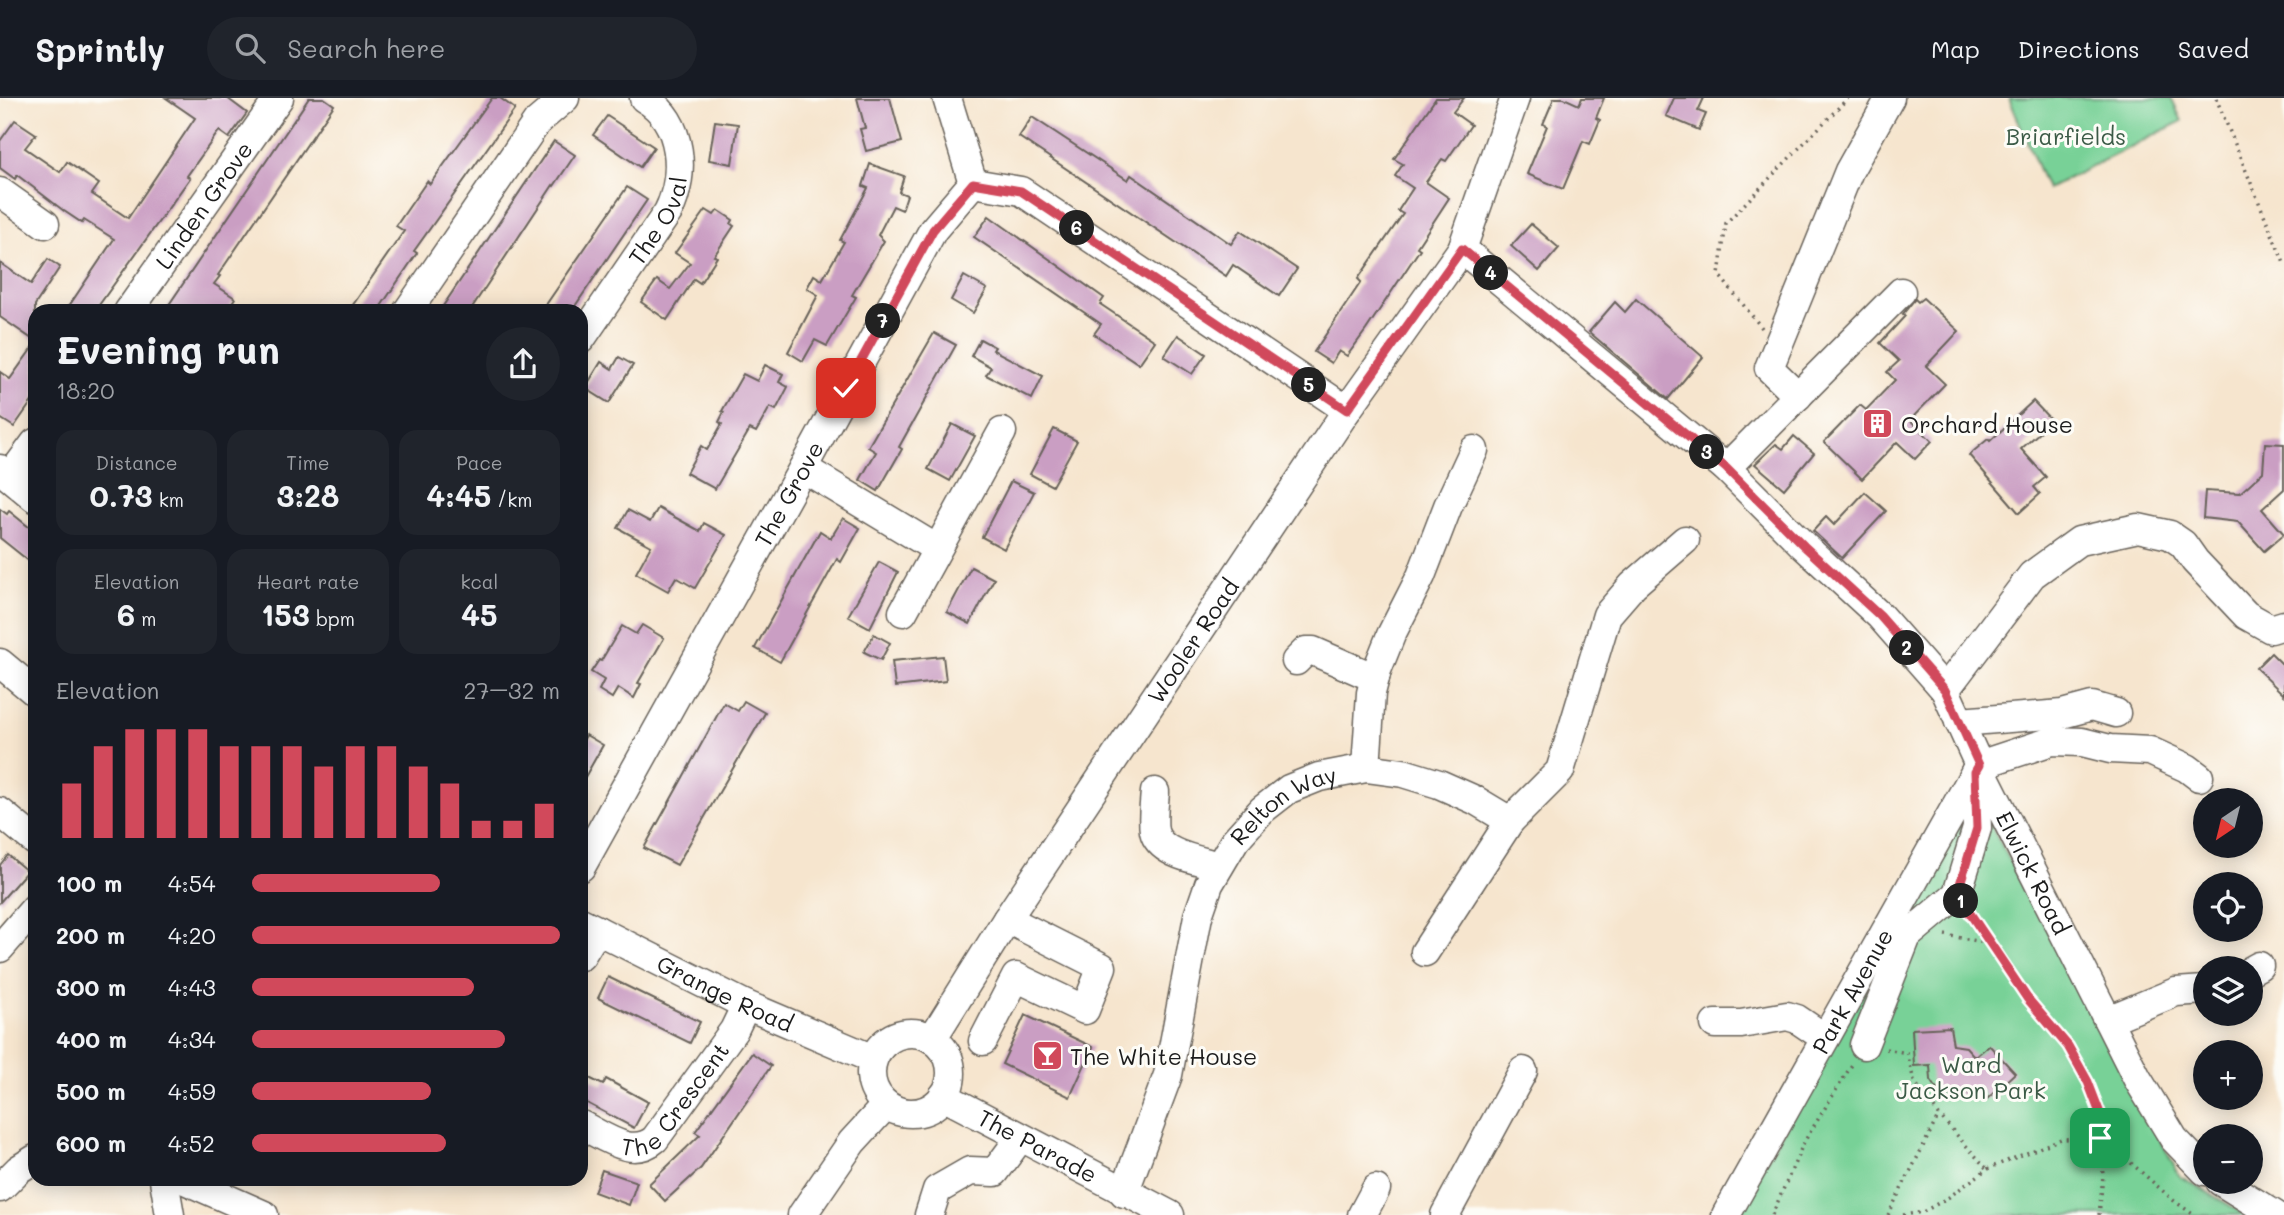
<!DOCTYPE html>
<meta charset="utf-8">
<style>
body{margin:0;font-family:Mali,sans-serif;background:#20242c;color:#f1f3f6;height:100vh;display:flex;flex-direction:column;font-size:26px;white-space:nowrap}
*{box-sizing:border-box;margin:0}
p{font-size:23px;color:#9ea1a6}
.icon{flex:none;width:38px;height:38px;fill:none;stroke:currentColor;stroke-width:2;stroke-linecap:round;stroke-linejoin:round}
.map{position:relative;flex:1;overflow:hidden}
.sheet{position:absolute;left:28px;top:206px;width:560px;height:882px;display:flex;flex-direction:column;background:#171b24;border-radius:21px;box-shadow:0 4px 18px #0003}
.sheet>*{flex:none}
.needle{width:46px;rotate:215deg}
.buttons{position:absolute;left:2193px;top:690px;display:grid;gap:14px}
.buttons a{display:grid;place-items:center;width:70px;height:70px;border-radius:50%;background:#171b24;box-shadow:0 4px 18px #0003;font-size:35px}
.pin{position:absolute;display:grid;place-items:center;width:60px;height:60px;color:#fff;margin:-30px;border-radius:14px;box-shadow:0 4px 10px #0006}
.km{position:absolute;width:35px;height:35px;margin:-18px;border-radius:50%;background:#222;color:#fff;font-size:19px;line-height:35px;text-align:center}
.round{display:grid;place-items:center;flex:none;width:74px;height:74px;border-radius:37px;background:#20242c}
.overview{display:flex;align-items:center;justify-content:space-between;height:119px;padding:0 28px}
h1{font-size:38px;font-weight:700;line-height:52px}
.figures{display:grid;grid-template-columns:repeat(3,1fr);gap:10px;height:119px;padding:7px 28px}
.figures div{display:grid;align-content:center;border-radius:18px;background:#20242c;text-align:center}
.figures b{font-size:30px;font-weight:700}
.figures small{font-size:19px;font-weight:400}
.figures p{font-size:19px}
.chart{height:196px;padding:14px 28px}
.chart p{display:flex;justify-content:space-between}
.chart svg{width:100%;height:126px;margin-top:7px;stroke:#d1495b;stroke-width:6}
ul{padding:0 28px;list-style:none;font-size:23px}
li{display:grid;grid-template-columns:112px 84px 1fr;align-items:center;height:52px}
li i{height:18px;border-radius:9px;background:#d1495b}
header{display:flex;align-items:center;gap:42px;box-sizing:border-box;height:98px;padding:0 35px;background:#171b24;border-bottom:2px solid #363941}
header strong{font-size:33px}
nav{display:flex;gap:38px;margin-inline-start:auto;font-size:24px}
.search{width:490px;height:63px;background:#20242c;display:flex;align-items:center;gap:18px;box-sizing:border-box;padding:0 24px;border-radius:38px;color:#9ea1a6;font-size:26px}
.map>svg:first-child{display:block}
.green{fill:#78d197;stroke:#4a765a;stroke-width:2}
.building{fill:#ca9ec3}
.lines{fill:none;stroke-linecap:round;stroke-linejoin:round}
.minor-casing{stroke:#68625a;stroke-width:31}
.path{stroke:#68625a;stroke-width:3.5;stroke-dasharray:2 5;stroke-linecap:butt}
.minor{stroke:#fff;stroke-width:28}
.route-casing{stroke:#fff;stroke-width:14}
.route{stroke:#d1495b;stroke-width:9}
.labels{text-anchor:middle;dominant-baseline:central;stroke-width:6;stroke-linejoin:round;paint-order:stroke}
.park-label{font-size:23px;fill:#3c5b47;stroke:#fdfcf7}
.street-label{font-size:23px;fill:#1c1c1c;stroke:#fdfcf7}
.poi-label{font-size:23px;fill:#1c1c1c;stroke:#fdfcf7;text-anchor:start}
</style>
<header>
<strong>Sprintly</strong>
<div class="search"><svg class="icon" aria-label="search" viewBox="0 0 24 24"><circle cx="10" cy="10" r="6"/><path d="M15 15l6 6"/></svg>Search here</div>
<nav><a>Map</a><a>Directions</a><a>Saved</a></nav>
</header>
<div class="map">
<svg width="2284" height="1117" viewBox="0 0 2284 1117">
<rect width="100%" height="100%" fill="#fdfcf7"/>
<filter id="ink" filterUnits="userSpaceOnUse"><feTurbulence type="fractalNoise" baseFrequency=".0143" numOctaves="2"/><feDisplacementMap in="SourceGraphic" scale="14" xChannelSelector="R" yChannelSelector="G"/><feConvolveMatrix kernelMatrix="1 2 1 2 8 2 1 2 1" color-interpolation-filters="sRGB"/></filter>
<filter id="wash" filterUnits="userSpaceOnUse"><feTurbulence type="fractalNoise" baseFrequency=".00686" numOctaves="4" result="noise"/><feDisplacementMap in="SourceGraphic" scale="28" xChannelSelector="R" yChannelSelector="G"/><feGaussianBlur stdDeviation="1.57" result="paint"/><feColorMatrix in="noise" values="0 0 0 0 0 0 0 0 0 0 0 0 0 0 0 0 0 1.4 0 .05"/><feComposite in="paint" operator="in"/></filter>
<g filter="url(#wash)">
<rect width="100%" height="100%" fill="#f6e5ce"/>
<g class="green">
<polygon points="2009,0 2171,0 2182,23 2047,91"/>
<polygon points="1974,696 2180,1078 2246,1117 1735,1117"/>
</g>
<g id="blocks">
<g class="building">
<polygon points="166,0 227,0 247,15 229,40 219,33 187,78 190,80 94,214 65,214 114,141 84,122 82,125 64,113 17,77 15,81 0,70 0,43 15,22 36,36 25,50 60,74 67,64 99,86 92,96 128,120 195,20"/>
<polygon points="309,0 324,0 334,7 218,177 220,178 214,186 235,200 226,214 164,214"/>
<polygon points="492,0 500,0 515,11 414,153 417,155 377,214 348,214 404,133 396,128 427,83 430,86"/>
<polygon points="857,0 890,0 902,44 866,53 860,31 865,30"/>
<polygon points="1436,0 1464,0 1453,14 1471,27 1446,63 1442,61 1426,84 1449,100 1417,149 1420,151 1366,232 1347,258 1339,253 1331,265 1314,254 1361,184 1358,181 1403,116 1398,113 1413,90 1395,78 1403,66 1394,61"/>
<polygon points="1554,0 1564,0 1579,7 1582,0 1604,0 1596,20 1600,22 1590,46 1583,43 1563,91 1527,76 1547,28 1543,26"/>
<polygon points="1674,0 1704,0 1698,13 1706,16 1699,32 1666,18"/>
<polygon points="607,18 654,49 640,69 593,37"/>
<polygon points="1032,19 1128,82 1131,77 1231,146 1240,133 1297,171 1279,198 1233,167 1226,178 1019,39"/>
<polygon points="715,23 738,26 732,66 709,62"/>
<polygon points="554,43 575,57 554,88 553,87 469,214 439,214"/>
<polygon points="870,66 904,78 899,94 907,97 902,112 893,108 878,137 884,143 852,197 856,199 827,248 815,242 803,263 788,254 818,197 807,190 814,177 822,182 844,144 840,142 868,90 863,88"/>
<polygon points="627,89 647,102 571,214 541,214"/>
<polygon points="706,112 714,117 718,112 733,122 731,126 734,128 714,158 717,159 700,185 694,181 667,222 641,204 657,182 670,191 690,165 675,155"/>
<polygon points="989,118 1104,200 1100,206 1155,243 1139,266 1094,236 1101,226 974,139"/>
<polygon points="1531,126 1559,150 1539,173 1511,148"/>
<polygon points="48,161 60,169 35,207 35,243 0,219 0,165 31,186"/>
<polygon points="964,178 987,191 973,215 951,202"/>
<polygon points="1923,200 1959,233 1926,268 1945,286 1910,322 1932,343 1915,361 1897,344 1862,381 1824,344 1860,307 1866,312 1895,282 1887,274 1899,263 1880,245 1905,218 1903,216 1915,201 1918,204"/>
<polygon points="1636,201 1703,259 1668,301 1589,234 1615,204 1625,214"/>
<polygon points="934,235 956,247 899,349 902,351 878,393 860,382 876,354 868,349"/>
<polygon points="1178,237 1206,256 1192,276 1164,258"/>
<polygon points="980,241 995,249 993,252 1043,278 1032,301 986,277 991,269 971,258"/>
<polygon points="35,246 35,299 14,329 0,320 0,274 10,281"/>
<polygon points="619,259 633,267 609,305 585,290 601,264 612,271"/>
<polygon points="765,267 783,276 779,284 788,289 776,312 770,309 756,334 750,331 715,391 686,375 701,348 707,352 722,326 719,324 724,314 722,313 743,276 757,283"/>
<polygon points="2033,303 2052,323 2021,351 2046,379 2034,389 2040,396 2019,415 1969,357 1988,341 1990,343"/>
<polygon points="952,326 975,338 950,383 928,371"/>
<polygon points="1054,331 1077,343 1052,388 1030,376"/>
<polygon points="1794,338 1814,355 1784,391 1755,366 1776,346 1783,351"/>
<polygon points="2265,345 2284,346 2284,391 2262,411 2284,436 2264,453 2238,424 2203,420 2205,393 2240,395 2263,374"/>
<polygon points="1011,383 1034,394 1004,451 982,439"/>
<polygon points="1865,394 1886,413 1842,460 1813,433 1826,419 1834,427"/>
<polygon points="658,410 700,433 704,425 726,437 695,490 676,479 668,493 636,475 651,448 618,430 628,412 650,424"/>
<polygon points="0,411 7,416 9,413 35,434 35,468 0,440"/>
<polygon points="843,420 860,430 841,464 837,461 780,564 755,550 820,433 831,440"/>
<polygon points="879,464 898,474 870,530 848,518"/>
<polygon points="971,469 994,481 970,526 947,514"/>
<polygon points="642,527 664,540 638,585 641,586 634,600 618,590 612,600 599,592 604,582 591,574 599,562 601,563 622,528 636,536"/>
<polygon points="874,536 890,545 881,562 864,554"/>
<polygon points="2271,555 2284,568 2284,597 2256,570"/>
<polygon points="943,558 946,583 895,589 892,563"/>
<polygon points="744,603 765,615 677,767 644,750 724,605 738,613"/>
<polygon points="586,637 603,647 581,686 581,647"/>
<polygon points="8,757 27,773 0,804 0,767"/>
<polygon points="608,879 700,924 690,945 598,900"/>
<polygon points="1025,917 1093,949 1070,999 1002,966"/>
<polygon points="1950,929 1953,947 1966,949 1975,959 1989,947 2015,975 1987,1001 1979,990 1959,998 1948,997 1937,991 1931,982 1930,967 1914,968 1912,931"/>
<polygon points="752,955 771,968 701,1070 665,1103 649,1086 700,1037 695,1034"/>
<polygon points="581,976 603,987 606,981 648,1004 634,1030 581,1002"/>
<polygon points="602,1072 637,1084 629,1107 594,1094"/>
</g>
</g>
</g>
<g filter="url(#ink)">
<use href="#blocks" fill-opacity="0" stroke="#68625a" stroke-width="2"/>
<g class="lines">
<defs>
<g id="minor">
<polyline points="947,0 973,85"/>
<polyline points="0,94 45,126"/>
<path id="s1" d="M1462 151 1726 370 1804 448 1880 518 1945 592 1979 667 2137 980 2174 1041 2205 1073"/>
<path id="s2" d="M128 214 279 0"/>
<polyline points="407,214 537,24 565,0"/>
<path id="s3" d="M581 241 668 114C686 78 684 23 644 0"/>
<polyline points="1798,298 1769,270 1849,73 1890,0"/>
<polyline points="803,370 937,451"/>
<polyline points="1726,370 1901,194"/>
<polyline points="0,371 35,400"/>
<polyline points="10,379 35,345"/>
<polyline points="903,514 1002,334"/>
<polyline points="1296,563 1306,553 1313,553 1375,580"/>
<polyline points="0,565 35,594"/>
<polyline points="1945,592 2032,477 2079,443 2138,430 2170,437 2183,446 2195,463 2246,517 2271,531 2284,527"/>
<polyline points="1959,624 2062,616 2092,608 2116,615"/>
<polyline points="1366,670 1371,595 1377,572 1391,537 1421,478 1448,408 1474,352"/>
<path d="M1155 694C1154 706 1152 721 1154 733 1159 757 1200 762 1219 768"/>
<polyline points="0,714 35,743"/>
<path id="s4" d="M581 769 803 370 933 132 973 85 1021 93 1347 312"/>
<path id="s5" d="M581 824 746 907 873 961"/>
<polyline points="0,850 35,810"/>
<polyline points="1425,854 1510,723"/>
<polyline points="581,858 597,832"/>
<polyline points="2250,873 2259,868"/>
<polyline points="2108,922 2176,894 2205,892"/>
<polyline points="1715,926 1741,926 1787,918 1797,921 1825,940"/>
<circle cx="911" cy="975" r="40"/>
<path id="s6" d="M932 941 1007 821 1347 312 1462 151 1515 0"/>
<polyline points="983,943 1016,879 1085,912 1102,869 1007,821"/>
<polyline points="1864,947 1907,838 1957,796 1977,730 1975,674"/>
<path id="s7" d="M943 998 1170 1117"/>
<path id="s8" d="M581 1027C604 1038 632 1061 655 1041L734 932 746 907"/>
<polyline points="164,1082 170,1117"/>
<polyline points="185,1082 264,1117"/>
<polyline points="2220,1083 2275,1117"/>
<polyline points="0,1090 19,1071 35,1061"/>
<path id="s9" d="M1124 1095 1168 977 1198 818 1209 786 1235 742 1262 712 1289 691 1319 679 1366 670 1403 675 1439 686 1475 702 1510 723 1560 673 1607 517 1633 487 1685 442"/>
<polyline points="802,1117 852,1044 886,1007"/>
<polyline points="929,1117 937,1092 970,1073 995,1074 1020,1040"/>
<polyline points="1362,1117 1376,1091"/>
<polyline points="1445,1117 1523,973"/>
<path id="s10" d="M1726 1117 1979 667 2052 643 2082 644 2110 651 2150 653 2187 670 2199 679"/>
</g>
</defs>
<use href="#minor" class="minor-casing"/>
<g class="path">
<polyline points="2216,0 2284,165"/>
<polyline points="1762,230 1719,177 1726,125 1848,0"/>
<polyline points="1968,814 2027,900 2069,948 2088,984 2103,1023 2131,1065 2173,1102 2194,1117"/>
<polyline points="1945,837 1988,845"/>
<polyline points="1886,951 1907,955 1914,983 1939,1017 1987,1071"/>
<polyline points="949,963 965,953"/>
<polyline points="1772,1117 1804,1044 1853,965"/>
<polyline points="1888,1117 1939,1017"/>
<polyline points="1903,1117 1923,1114 1949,1099 1987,1071 2061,1041 2100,1040"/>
<polyline points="2099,1117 2103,1078 2100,1040 2103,1025"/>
</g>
<use href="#minor" class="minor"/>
</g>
</g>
<g class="lines" filter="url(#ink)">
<defs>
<polyline id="route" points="846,290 933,132 973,85 1021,93 1347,312 1462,151 1726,370 1804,448 1880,518 1945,592 1979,667 1975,674 1977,730 1957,796 2027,900 2068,948 2088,984 2103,1023 2100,1040"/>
</defs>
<use href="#route" class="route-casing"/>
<use href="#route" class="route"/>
</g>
<defs>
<symbol id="building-square" viewBox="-11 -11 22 22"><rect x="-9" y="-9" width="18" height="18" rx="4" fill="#d1495b" stroke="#fdfcf7"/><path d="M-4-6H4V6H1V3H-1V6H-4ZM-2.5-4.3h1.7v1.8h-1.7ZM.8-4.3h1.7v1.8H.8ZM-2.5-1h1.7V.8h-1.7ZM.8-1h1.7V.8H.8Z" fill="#fff"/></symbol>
<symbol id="bar-square" viewBox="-11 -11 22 22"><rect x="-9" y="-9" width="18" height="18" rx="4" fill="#d1495b" stroke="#fdfcf7"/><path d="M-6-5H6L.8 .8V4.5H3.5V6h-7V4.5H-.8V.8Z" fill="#fff"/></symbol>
</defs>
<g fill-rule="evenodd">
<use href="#building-square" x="1860" y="308" width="35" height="35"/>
<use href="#bar-square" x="1030" y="940" width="35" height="35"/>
</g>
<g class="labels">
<g class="park-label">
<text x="2066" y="38">Briarfields</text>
<text x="1971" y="966">Ward<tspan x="1971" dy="26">Jackson Park</tspan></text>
</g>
<g class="street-label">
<text stroke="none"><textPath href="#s2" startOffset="131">Linden Grove</textPath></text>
<text stroke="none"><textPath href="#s3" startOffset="142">The Oval</textPath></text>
<text stroke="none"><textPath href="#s4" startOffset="427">The Grove</textPath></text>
<text stroke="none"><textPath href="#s6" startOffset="476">Wooler Road</textPath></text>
<text stroke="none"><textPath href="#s9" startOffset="434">Relton Way</textPath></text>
<text stroke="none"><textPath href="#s1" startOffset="858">Elwick Road</textPath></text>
<text stroke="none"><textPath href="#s10" startOffset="257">Park Avenue</textPath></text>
<text stroke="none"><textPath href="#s5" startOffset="161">Grange Road</textPath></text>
<text stroke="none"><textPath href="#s8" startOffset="121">The Crescent</textPath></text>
<text stroke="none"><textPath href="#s7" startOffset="107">The Parade</textPath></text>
</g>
<g class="poi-label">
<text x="1901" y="326">Orchard House</text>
<text x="1070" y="958">The White House</text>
</g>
</g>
</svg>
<div class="buttons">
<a><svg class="needle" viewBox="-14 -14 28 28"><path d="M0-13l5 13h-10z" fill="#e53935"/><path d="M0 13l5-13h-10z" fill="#9ea1a6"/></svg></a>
<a><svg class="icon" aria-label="locate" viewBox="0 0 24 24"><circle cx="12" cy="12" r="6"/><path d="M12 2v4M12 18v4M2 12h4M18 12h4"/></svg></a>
<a><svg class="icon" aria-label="layers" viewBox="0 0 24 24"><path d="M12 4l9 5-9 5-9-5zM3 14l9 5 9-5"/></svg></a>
<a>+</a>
<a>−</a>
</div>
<div class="pin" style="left:2100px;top:1040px;background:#1e9e55"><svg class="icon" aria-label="arrive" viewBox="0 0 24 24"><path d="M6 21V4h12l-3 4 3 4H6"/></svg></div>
<div class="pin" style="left:846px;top:290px;background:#d93025"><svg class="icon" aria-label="check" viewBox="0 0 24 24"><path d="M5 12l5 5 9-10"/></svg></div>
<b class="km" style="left:1961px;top:803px">1</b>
<b class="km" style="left:1907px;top:550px">2</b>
<b class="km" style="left:1707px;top:354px">3</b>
<b class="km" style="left:1491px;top:175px">4</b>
<b class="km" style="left:1309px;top:287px">5</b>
<b class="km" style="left:1077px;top:130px">6</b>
<b class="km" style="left:883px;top:223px">7</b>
<section class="sheet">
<div class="overview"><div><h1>Evening run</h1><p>18:20</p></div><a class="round"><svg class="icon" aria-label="share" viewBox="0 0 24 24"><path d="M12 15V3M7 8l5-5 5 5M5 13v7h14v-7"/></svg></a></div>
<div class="figures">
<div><p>Distance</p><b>0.73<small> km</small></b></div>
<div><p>Time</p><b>3:28</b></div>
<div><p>Pace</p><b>4:45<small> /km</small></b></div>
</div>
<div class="figures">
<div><p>Elevation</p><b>6<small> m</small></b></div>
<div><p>Heart rate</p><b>153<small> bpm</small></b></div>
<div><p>kcal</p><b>45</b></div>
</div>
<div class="chart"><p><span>Elevation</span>27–32 m</p>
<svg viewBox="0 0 160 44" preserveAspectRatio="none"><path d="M5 44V25M15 44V12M25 44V6M35 44V6M45 44V6M55 44V12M65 44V12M75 44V12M85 44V19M95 44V12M105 44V12M115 44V19M125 44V25M135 44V38M145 44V38M155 44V32"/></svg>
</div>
<ul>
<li><b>100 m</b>4:54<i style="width:61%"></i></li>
<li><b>200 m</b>4:20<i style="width:100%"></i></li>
<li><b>300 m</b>4:43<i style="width:72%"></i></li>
<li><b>400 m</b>4:34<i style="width:82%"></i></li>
<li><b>500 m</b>4:59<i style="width:58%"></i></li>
<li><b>600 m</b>4:52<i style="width:63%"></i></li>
</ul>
</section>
</div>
